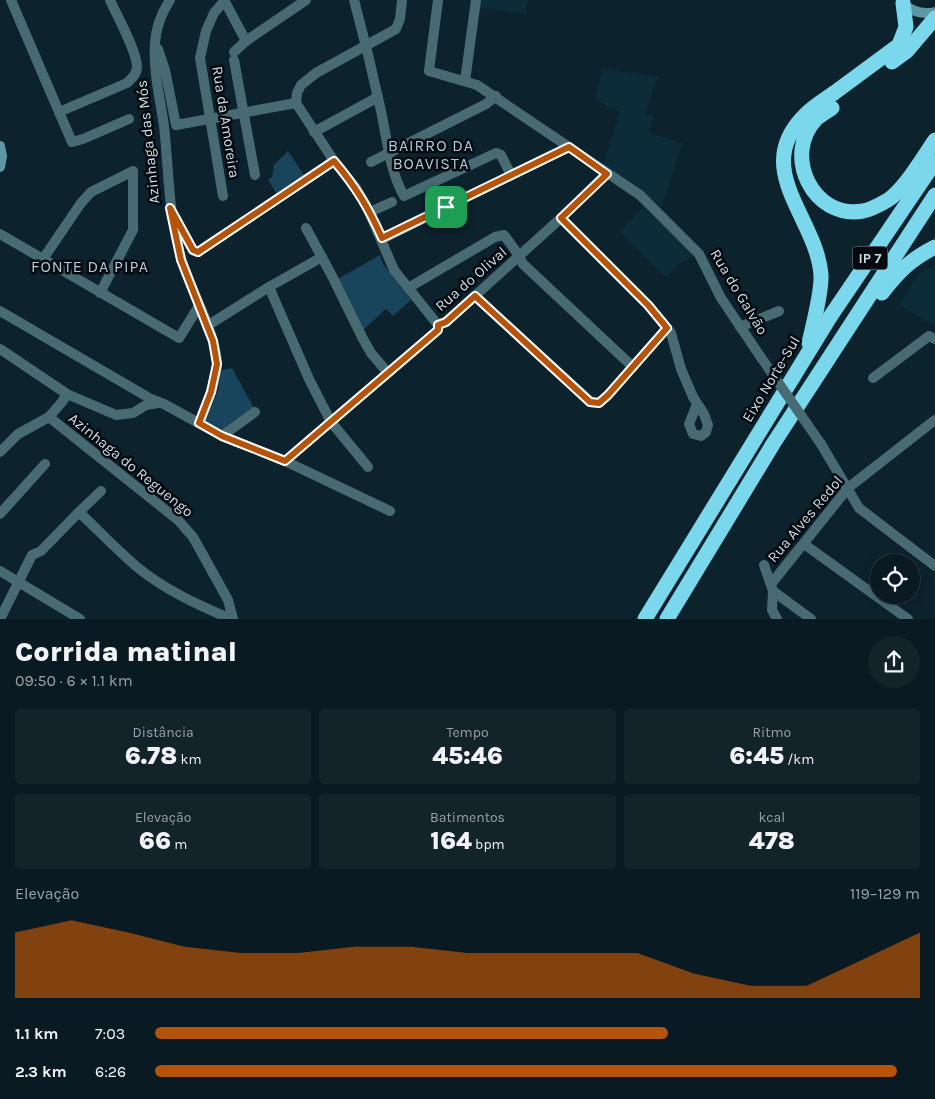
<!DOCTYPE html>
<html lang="pt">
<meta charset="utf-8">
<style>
body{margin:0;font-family:Karla,sans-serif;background:#12232a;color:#f1f3f6;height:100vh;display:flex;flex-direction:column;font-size:19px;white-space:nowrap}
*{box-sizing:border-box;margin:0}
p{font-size:16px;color:#99a1a5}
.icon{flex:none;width:28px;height:28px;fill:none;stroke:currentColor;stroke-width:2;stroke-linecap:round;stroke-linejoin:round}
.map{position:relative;height:619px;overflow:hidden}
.sheet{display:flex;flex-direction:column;background:#091a22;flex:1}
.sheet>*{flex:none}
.controls{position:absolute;left:870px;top:554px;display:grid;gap:10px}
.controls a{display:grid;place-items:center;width:50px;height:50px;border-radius:50%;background:#091a22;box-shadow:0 2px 12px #0003,0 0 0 1px #293840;font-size:25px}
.pin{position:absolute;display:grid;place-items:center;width:42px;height:42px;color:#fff;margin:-21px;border-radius:10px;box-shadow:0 2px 8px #0006}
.round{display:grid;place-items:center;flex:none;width:52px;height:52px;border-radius:26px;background:#12232a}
.overview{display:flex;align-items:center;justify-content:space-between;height:85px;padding:0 15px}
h1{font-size:28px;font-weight:800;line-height:38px}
.metrics{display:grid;grid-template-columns:repeat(3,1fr);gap:8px;height:85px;padding:5px 15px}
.metrics div{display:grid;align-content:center;border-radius:5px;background:#12232a;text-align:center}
.metrics b{font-size:25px;font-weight:800}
.metrics small{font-size:14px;font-weight:400}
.metrics p{font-size:14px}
.chart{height:140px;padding:10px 15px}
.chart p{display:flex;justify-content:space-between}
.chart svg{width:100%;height:90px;margin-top:5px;fill:#b45309;opacity:.7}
ul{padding:0 15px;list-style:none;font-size:16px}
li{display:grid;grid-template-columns:80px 60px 1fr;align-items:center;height:38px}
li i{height:12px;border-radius:6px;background:#b45309}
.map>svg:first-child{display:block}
.built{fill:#0d2c3a}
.green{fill:#19455c}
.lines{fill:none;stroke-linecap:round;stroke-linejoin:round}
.street{stroke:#486b73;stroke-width:10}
.secondary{stroke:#5d97a4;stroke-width:10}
.highway{stroke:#7bd7ec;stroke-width:15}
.street-bridge{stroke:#486b73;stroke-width:10}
.route-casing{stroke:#fff;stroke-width:10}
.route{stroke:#b45309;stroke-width:6}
.labels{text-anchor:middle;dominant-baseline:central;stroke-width:5;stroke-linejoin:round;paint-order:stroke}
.shield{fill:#030a0f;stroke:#939ea5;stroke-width:1}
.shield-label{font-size:14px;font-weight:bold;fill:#d1dee5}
.street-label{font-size:15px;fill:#d1dee5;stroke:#030a0f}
.neighbourhood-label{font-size:16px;letter-spacing:1px;fill:#b1cbda;stroke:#030a0f}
</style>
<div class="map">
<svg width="935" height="619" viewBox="0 0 935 619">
<rect width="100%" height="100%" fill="#0c222d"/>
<g class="built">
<polygon points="478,0 528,0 526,14 477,8"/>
<polygon points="602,69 658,76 645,114 654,115 649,133 682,143 662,207 633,183 603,164 620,112 595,100"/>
<polygon points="643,207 694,255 677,266 666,277 619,231"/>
<polygon points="935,265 935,326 899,305 920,272"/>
</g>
<g class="green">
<polygon points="288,151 306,178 278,196 268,180 272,177 274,165"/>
<polygon points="380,255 383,264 411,300 393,316 386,309 363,330 338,279"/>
<polygon points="232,368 254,408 224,431 205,421 218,390 222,370"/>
</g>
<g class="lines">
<g class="street">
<path d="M11 0 59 112 127 83C132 78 137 74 137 67 137 51 117 16 110 0"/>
<path d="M170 0C162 12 156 28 155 43 153 71 160 98 164 126 169 170 168 214 181 257 191 293 213 325 217 361 218 378 205 408 199 423"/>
<polyline points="224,0 246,41"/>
<path d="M354 0C364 37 373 74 381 111 387 139 390 172 404 196L496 153 501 155 511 175"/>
<polyline points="438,0 429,71 477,85 640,195 699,254 721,298 760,356"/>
<polyline points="158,49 165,70 176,125 296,103"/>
<polyline points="234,52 246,41 306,0"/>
<polyline points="234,60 255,175"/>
<polyline points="465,81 476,0"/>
<polyline points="296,103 334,161 356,188 366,205 394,270 438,325"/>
<polyline points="296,103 297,93 301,85 316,73 396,29 400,19 402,0"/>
<polyline points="59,112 72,142 83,139 129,119"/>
<polyline points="314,132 378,97"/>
<polyline points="371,162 486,104 496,96"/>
<polyline points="223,196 200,58 206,31 214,13 225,0"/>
<polyline points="370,212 392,202"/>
<polyline points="175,217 193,250 198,252 334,161"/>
<polyline points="561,218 648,305 671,333 681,369 693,397 704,414 708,425 706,432 701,436 693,434 689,424 697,404"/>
<polyline points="306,228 332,276 363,339 371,353 388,373"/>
<polyline points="0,234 179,338 199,306"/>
<polyline points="382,239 569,147"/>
<polyline points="43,259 81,203 91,192 133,171 133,230 100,293"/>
<polyline points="269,287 309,379 331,422 368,467"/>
<polyline points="408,288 495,237 504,235 515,250 523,264 633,367"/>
<polyline points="475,296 591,402 599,403 608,395 667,328"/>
<polyline points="0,311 151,399 164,404 222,436 285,461 390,511"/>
<polyline points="207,326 269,287 322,257"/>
<polyline points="740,327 779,311"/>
<polyline points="0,349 67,394 116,415 133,413 146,405 158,403"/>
<polyline points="873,378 929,336 935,339"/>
<polyline points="49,417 178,520 193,537 228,600 233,619"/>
<polyline points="222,436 255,412"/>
<polyline points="821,444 859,508 935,566"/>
<polyline points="0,452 18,434 49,417 62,402 67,394"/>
<polyline points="285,461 438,330 438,325 446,322 561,218 607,173"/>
<polyline points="79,512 101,491"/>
<polyline points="0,514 45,464"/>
<polyline points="804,544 908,619"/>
<polyline points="764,565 773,591 772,610 777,619"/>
<polyline points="0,571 80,619"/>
<polyline points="771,584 848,488 935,420"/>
<polyline points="773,591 811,619"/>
<path d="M0 619 32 555 41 551 79 512C98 530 117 550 137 567 165 590 198 605 231 619"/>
</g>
<g class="secondary">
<path d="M901 1C910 11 922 15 935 12"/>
<polyline points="0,146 2,156 0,167"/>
</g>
<g class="highway">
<polyline points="892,62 907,51 935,18"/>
<path d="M832 108C827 111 821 115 816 119 782 155 813 220 863 211 870 210 881 204 888 200 904 190 924 156 935 140"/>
<path d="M882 293C898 272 911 259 935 247"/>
<path d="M809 343C813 325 822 292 821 275 817 218 751 170 804 116 812 107 824 100 834 93 856 77 877 61 899 45L906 27 903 3"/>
<polyline points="645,619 830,317 935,162"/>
<polyline points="667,619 773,444 935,195"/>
</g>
<polyline class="street-bridge" points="760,356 821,444"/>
</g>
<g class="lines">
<defs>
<path id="route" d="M569 147 607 174 561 218 648 305 667 328 608 395 599 403 590 402 475 296 446 322 438 325V330L285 461 222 436 199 423 211 392 217 364 213 341 181 260 170 208 193 250 198 252 334 161C356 187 368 207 382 238Z"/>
</defs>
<use href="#route" class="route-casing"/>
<use href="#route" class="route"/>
</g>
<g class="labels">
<rect class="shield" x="852.5" y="246.5" width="35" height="23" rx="4"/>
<g class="shield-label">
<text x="870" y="258">IP 7</text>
</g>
<g class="street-label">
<text transform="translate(226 122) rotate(81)">Rua da Amoreira</text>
<text transform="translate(148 142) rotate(-96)">Azinhaga das Mós</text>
<text transform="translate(471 279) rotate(-41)">Rua do Olival</text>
<text transform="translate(739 292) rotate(59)">Rua do Galvão</text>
<text transform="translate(771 379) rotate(-59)">Eixo Norte-Sul</text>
<text transform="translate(131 465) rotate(39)">Azinhaga do Reguengo</text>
<text transform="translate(805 519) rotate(-50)">Rua Alves Redol</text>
</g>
<g class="neighbourhood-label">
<text x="431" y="145">BAIRRO DA<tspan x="431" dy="18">BOAVISTA</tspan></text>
<text x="90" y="266">FONTE DA PIPA</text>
</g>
</g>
</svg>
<div class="controls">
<a><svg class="icon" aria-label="locate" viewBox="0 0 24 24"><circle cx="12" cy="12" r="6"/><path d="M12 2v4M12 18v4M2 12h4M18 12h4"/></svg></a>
</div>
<div class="pin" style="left:446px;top:207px;background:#1e9e55"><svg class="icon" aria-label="arrive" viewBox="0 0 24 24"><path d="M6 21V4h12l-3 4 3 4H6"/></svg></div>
</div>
<section class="sheet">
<div class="overview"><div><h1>Corrida matinal</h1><p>09:50 · 6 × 1.1 km</p></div><a class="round"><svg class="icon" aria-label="share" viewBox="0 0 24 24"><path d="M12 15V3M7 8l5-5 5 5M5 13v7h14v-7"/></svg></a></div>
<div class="metrics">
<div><p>Distância</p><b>6.78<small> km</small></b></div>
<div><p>Tempo</p><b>45:46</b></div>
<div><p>Ritmo</p><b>6:45<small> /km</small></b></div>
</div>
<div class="metrics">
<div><p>Elevação</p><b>66<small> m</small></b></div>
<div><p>Batimentos</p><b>164<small> bpm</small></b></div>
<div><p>kcal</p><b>478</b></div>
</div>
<div class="chart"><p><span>Elevação</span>119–129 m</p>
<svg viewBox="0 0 160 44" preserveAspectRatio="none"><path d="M0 44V12L10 6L20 12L30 19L40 22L50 22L60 19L70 19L80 22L90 22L100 22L110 22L120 32L130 38L140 38L150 25L160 12V44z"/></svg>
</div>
<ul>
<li><b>1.1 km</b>7:03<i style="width:67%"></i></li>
<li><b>2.3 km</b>6:26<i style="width:97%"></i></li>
</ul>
</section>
